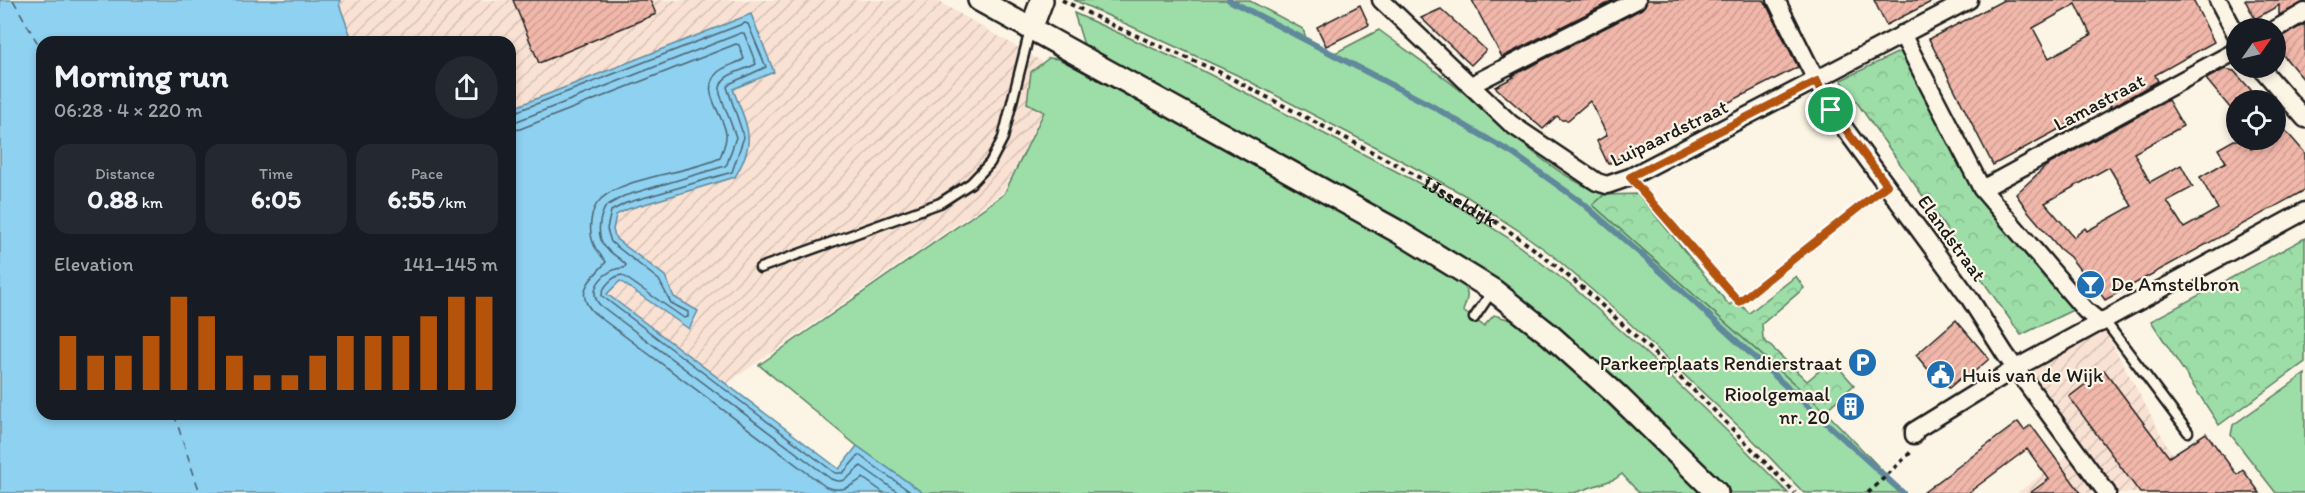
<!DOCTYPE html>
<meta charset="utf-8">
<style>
body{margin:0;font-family:Itim,sans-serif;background:#242831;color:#f1f3f6;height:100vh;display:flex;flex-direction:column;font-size:22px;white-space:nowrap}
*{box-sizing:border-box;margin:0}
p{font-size:20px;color:#9ea1a6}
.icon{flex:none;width:33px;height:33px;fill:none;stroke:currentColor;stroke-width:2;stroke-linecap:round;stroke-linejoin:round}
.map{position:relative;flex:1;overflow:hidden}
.panel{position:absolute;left:36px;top:36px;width:480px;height:384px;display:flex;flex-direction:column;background:#171b24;border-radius:18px;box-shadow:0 3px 9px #0003}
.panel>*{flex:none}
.needle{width:39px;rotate:56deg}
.controls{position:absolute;left:2226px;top:18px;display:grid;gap:12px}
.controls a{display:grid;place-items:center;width:60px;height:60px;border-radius:50%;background:#171b24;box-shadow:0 3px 9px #0003;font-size:30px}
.pin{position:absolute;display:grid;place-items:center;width:51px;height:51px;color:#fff;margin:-26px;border:3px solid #fff;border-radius:50%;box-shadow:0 2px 6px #0007}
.round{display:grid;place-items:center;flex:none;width:63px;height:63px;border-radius:32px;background:#242831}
.headline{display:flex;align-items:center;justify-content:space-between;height:102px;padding:0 18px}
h1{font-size:33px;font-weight:700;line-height:45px}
.figures{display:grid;grid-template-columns:repeat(3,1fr);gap:9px;height:102px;padding:6px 18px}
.figures div{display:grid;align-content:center;border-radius:15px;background:#242831;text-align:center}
.figures b{font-size:26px;font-weight:700}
.figures small{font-size:16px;font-weight:400}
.figures p{font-size:16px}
.chart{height:168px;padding:12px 18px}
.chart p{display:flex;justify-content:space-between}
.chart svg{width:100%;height:108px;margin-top:6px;stroke:#b45309;stroke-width:6}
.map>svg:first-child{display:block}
.industrial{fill:url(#industrial-furrows)}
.grass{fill:#9ddda7;stroke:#5c7c62;stroke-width:1.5}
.forest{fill:url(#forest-crowns);stroke:#5c7c62;stroke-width:1.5}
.water{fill:#8fd1f1;stroke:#61899c;stroke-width:1.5}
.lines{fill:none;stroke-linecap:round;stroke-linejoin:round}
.shore{stroke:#4a6471;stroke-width:1.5}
.stream{stroke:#61899c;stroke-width:6}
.ferry{stroke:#445b67;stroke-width:1.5;stroke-dasharray:8 6;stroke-linecap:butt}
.building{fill:url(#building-hatch);stroke:#1c1c1c;stroke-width:1.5;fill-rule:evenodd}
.service-casing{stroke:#1c1c1c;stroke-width:13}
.minor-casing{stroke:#1c1c1c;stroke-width:21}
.tertiary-casing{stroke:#1c1c1c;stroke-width:26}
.path{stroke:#1c1c1c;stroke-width:4;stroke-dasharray:4.5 4.5;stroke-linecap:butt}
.service{stroke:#fcf5e5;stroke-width:8}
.minor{stroke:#fcf5e5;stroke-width:16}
.tertiary{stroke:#fcf5e5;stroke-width:21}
.route-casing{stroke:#fff;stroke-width:12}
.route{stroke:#b45309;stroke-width:8}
.labels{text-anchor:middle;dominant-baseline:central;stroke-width:4.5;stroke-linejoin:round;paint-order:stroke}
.street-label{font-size:20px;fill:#1c1c1c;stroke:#fcf5e5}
.poi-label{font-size:20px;fill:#1c1c1c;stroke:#fcf5e5;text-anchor:start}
</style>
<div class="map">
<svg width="2305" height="493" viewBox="0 0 2305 493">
<defs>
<pattern id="industrial-furrows" width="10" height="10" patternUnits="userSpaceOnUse" patternTransform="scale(1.5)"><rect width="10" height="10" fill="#f9e2d3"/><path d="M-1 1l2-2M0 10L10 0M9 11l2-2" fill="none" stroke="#d5c1b5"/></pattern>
<pattern id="forest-crowns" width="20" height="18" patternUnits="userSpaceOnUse" patternTransform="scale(1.5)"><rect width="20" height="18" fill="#9ddda7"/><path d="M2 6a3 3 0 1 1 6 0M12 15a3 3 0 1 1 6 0" fill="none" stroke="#87bd8f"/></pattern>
<pattern id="building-hatch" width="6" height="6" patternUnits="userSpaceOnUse" patternTransform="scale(1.5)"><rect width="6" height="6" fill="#f1b7aa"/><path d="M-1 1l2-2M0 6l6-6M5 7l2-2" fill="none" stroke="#ce9d92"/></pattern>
</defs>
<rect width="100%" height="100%" fill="#fcf5e5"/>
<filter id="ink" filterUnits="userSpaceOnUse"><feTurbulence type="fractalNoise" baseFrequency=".0167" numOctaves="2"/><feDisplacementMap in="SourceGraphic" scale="12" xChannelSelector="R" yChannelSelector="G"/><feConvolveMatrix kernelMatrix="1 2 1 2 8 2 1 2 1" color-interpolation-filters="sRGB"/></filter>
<g filter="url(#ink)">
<g class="industrial">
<polygon points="144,0 936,0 1062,73 1003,192 702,401 510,246 510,42 205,42"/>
<polygon points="2101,323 2169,449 2202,493 2017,493 2075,450 2016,368"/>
</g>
<g class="grass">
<path d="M1074 0H1248L1303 29 1307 41 1327 53 1337 52 1379 30C1406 50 1434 69 1460 90 1506 127 1548 173 1604 195L1593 205 1825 411 1904 493H1804L1751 438 1623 317 1552 255 1518 230 1466 196 1406 163 1237 75Z"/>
<polygon points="1074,13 1201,70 1250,95 1434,191 1507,237 1573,287 1651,358 1727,431 1788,493 1731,493 1705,466 1561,331 1476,266 1159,89 1084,45"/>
<path d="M1049 58 1059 59 1288 181 1461 281C1470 293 1468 298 1463 311L1484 326 1494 315 1518 322 1561 359 1701 493H1639L1622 474 1615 479 1574 493H923L857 446 759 365 1004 194 1044 112 1027 103 1031 72Z"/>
<polygon points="2305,374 2305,493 2276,493 2231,435 2233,425"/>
</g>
<g class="forest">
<polygon points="1903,50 1977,191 2077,308 2021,335 1841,80"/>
<polygon points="1638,194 1729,305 1736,300 1749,313 1796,276 1804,288 1762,324 1763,339 1807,381 1832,360 1854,385 1825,411 1593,205 1604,195"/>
<polygon points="2305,238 2305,362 2219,425 2151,321"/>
</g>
<path class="water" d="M0 0H340L339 4 353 42H42V414H510V109L751 14 774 72 733 89C747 127 758 138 735 177L628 209 616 215 613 230 616 239 665 276 674 297 698 311 689 329 620 281 607 294 839 469 857 446 923 493H0Z"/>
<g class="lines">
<g class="shore">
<path d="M510 114 745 23 748 24 766 67 731 83 727 87 744 137 732 172 626 203 611 211 607 229 611 242 659 280 671 303 688 312V317L684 318 622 275C613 276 602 287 602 296L835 473H843L859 455 912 493"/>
<path d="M510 122 517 121 741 33H744L756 64C742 72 717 73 720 94L736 137 727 164 725 166 624 196 606 206C599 217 596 236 605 247 611 254 621 258 626 265L624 268C607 267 585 289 600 305L831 479C847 486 850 473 861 466L899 493"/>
<path d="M510 131 520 129 736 44 739 45 744 59C736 64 725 66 718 72 698 91 724 114 726 134 727 142 722 151 720 158 690 173 623 177 601 199 589 210 588 233 595 247 598 253 603 257 606 262 593 278 572 291 594 313L826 487C842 493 850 487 863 478L884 493"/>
</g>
<polyline class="stream" points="1229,0 1432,106 1515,155 1580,201 1658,269 1903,493"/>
<g class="ferry">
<polyline points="13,0 42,51"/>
<polyline points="174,414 200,493"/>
</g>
</g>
<g class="building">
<polygon points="513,0 650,0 656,14 539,63"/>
<polygon points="1472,0 1614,0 1502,57"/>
<polygon points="1647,0 1764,0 1798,67 1608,164 1597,141 1607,135 1590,101 1568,120 1562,120 1557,116 1543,129 1495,87 1514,77 1512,76 1642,9"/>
<polygon points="1874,0 1935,0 1886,25"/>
<path d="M2004 0H2193L2214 42 2155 75 2158 81 2108 109 2111 105 2109 102 1993 165 1929 39ZM2076 4 2091 35 2049 58 2033 28Z"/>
<polygon points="2245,0 2305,0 2305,2 2279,15 2279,5 2255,19"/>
<polygon points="1360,5 1369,25 1326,46 1317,27"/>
<polygon points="1441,9 1486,50 1471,65 1421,18"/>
<polygon points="2305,24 2305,81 2276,47 2277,39"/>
<polygon points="2225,69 2234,71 2260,100 2236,100 2236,115 2206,79"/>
<path d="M2168 100 2183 126 2134 153 2150 182 2181 165 2193 187 2167 201 2184 228 2218 209 2200 177 2226 162 2218 149 2234 140H2245L2251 149 2268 140H2276V135L2285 130 2305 153V190L2105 300 2093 283 2088 280 2070 257 2060 249 2027 210 2016 194 2046 166ZM2109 167 2132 206 2087 231 2085 228 2074 237 2045 203Z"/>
<polygon points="1956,320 1989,359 1966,379 1963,376 1949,388 1934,371 1931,373 1916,355"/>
<polygon points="2104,370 2169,457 2206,433 2237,475 2243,470 2260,493 2140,493 2069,397"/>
<polygon points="2018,422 2024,430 2031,425 2081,493 2030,493 2049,479 2027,449 1968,493 1923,493"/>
</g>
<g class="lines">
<defs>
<g id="service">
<polyline points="760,268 940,203 971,183 990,163 1003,138 1030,30"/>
<polyline points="1474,318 1493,290"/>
<polyline points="2105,321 2188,432"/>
</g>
<g id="minor">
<polyline points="1381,0 1511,124 1597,182 1607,185 1630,177 1969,0"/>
<polyline points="1776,0 1831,110 1970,299 2005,354 2107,493"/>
<polyline points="2218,0 2236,34"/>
<polyline points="2276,29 2305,12"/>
<polyline points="1902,34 1982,189 2085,310 2101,323"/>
<polyline points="2261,68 2305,119"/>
<polyline points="1471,85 1637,0"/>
<polyline points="1982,189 2236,51"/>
<polyline points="1914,435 1914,431 2016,368 2305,211"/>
</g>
<g id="tertiary">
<polyline points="979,0 1397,231 1493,290 1550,335 1617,395 1717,493"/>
<polyline points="1031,29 1042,0"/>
</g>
</defs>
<use href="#service" class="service-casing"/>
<use href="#minor" class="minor-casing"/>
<use href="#tertiary" class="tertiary-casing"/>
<g class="path">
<path id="s1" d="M1062 0 1114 26 1217 71 1403 168 1499 224 1537 251 1583 288 1643 343 1706 402 1795 493"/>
<polyline points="1642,191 1739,301 1872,197"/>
<polyline points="1868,493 1911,452"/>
</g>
<use href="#service" class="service"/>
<use href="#minor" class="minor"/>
<use href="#tertiary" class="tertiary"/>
</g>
</g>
<g class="lines" filter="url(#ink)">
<defs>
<polygon id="route" points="1817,81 1831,110 1887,185 1739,302 1630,177"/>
</defs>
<use href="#route" class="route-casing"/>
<use href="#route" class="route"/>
</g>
<defs>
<symbol id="bar-disc" viewBox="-11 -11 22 22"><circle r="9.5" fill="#1f6fb2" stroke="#fcf5e5"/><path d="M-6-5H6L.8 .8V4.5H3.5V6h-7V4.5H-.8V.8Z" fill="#fff"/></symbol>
<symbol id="parking-disc" viewBox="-11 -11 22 22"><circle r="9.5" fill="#1f6fb2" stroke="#fcf5e5"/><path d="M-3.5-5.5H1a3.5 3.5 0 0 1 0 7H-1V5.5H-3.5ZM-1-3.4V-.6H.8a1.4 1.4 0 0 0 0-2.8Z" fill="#fff"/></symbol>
<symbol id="civic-disc" viewBox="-11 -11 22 22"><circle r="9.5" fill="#1f6fb2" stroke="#fcf5e5"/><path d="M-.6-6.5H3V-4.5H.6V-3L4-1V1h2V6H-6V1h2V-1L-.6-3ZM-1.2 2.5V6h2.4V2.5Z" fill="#fff"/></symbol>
<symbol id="building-disc" viewBox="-11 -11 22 22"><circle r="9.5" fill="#1f6fb2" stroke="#fcf5e5"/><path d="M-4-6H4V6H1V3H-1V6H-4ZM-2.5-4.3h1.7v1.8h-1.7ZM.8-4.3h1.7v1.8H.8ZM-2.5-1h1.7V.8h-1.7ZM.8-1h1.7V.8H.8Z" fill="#fff"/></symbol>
</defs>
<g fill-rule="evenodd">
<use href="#bar-disc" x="2074" y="268" width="33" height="33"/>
<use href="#parking-disc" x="1846" y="346" width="33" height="33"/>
<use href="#civic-disc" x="1924" y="358" width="33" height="33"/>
<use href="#building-disc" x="1834" y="390" width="33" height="33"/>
</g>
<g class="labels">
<g class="street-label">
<text transform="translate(2099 102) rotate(-28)">Lamastraat</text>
<text transform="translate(1669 133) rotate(-26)">Luipaardstraat</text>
<text stroke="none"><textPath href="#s1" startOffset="446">IJsseldijk</textPath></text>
<text transform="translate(1952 238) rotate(54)">Elandstraat</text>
</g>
<g class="poi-label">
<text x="2111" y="284">De Amstelbron</text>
<text x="1842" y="363" text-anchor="end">Parkeerplaats Rendierstraat</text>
<text x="1962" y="375">Huis van de Wijk</text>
<text x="1830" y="394" text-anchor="end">Rioolgemaal<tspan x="1830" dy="23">nr. 20</tspan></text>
</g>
</g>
</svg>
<div class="controls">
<a><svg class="needle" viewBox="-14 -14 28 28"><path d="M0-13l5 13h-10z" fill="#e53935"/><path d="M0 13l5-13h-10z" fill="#9ea1a6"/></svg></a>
<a><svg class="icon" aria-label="locate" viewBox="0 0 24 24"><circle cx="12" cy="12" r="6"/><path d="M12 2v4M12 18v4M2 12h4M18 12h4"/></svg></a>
</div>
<div class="pin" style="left:1831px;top:110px;background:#1e9e55"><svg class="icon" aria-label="arrive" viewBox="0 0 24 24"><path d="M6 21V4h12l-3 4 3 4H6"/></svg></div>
<section class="panel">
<div class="headline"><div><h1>Morning run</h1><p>06:28 · 4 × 220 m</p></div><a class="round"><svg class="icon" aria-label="share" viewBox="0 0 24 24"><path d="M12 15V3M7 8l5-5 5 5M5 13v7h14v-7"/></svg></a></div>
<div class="figures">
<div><p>Distance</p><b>0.88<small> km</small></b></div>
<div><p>Time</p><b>6:05</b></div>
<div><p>Pace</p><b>6:55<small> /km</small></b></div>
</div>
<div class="chart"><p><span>Elevation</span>141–145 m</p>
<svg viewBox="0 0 160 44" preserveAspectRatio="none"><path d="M5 44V22M15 44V30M25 44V30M35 44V22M45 44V6M55 44V14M65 44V30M75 44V38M85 44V38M95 44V30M105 44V22M115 44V22M125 44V22M135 44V14M145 44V6M155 44V6"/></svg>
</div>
</section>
</div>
